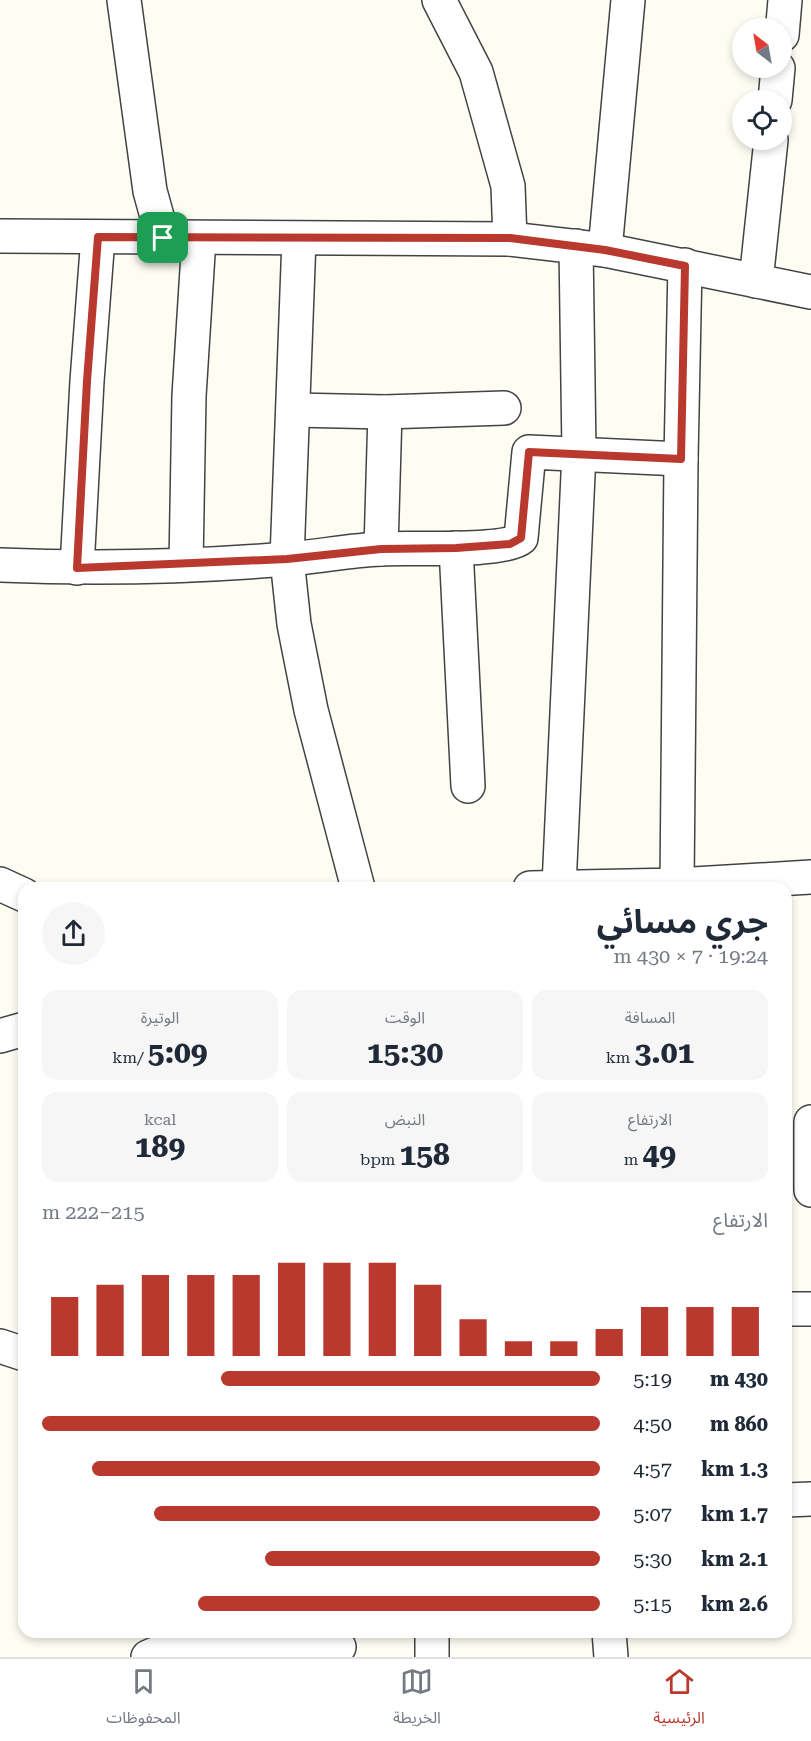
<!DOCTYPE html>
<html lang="ar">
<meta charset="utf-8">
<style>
body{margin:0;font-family:"Roboto Serif","Noto Sans Arabic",serif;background:#f6f6f7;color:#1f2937;direction:rtl;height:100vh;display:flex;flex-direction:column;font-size:22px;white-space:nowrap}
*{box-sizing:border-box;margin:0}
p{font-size:20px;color:#747a83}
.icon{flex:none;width:33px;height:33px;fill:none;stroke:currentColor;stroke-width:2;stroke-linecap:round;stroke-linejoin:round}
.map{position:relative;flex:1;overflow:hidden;direction:ltr}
.drawer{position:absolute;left:18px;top:882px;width:774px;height:756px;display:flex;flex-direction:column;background:#fff;border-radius:18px;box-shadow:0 3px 9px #0003;direction:rtl}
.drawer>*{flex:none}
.needle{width:39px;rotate:329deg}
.tools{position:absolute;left:732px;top:18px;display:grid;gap:12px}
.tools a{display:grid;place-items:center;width:60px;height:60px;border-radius:50%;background:#fff;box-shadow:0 3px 9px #0003;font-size:30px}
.pin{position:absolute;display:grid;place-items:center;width:51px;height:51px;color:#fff;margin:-26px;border-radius:12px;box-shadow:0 3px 9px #0006}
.round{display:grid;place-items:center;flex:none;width:63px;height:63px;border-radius:32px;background:#f6f6f7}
.summary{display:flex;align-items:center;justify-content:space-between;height:102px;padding:0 24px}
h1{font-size:33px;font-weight:700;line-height:45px}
.figures{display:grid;grid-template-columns:repeat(3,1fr);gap:9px;height:102px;padding:6px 24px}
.figures div{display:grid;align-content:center;border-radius:15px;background:#f6f6f7;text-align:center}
.figures b{font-size:30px;font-weight:700}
.figures small{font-size:16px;font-weight:400}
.figures p{font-size:16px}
.chart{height:168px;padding:12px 24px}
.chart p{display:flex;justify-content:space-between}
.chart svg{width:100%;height:108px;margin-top:6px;stroke:#b9392e;stroke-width:6}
ul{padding:0 24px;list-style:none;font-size:20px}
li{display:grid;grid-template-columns:96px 72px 1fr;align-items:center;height:45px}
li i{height:15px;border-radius:8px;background:#b9392e}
.dock{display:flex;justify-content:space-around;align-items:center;height:84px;border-top:2px solid #e0e1e3;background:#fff;font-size:16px;color:#747a83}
.dock a{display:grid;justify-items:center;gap:3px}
.dock .active{color:#b9392e}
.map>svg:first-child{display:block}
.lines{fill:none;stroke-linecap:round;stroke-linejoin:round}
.minor-casing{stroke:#434343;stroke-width:36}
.minor{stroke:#fff;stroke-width:33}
.route-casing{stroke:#fff;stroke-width:12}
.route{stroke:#b9392e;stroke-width:8}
</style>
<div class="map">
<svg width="811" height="1657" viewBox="0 0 811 1657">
<rect width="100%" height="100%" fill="#fefdf3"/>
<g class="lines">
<defs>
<g id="minor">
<polyline points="124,0 150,191 163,238"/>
<polyline points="439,0 476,72 508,186 510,239"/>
<polyline points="782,35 785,0"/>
<polyline points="775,100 778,68"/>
<polyline points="0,236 510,239 605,250 811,292"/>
<polyline points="299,239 287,559 294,624 311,710 358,888"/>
<polyline points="605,250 628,0"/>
<polyline points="756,281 771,140"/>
<polyline points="294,410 385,412 504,408"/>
<polyline points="456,548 468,786"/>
<polyline points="381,549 385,412"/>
<path d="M0 565C95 569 191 567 287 559 318 557 350 550 381 549 408 547 504 553 521 538L529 452 681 459"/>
<polyline points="186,565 189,396 199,238"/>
<polyline points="77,568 87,381 98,237"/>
<polyline points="0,884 24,895"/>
<polyline points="677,885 811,877"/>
<polyline points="559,886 579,453 576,246"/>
<polyline points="530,888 677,885 681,459 685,265"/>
<polyline points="0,1036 24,1029"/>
<polyline points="811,1122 811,1190"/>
<polyline points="786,1309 811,1309"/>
<polyline points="0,1346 24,1354"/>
<polyline points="786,1500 811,1499"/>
<polyline points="432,1632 432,1657"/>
<polyline points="609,1632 611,1657"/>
<polyline points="148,1657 155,1654 339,1647"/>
</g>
</defs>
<use href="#minor" class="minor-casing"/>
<use href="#minor" class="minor"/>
</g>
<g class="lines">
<defs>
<polygon id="route" points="98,237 510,238 605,250 685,266 681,459 529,452 521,538 510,544 456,548 381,549 287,559 77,568 87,381"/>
</defs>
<use href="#route" class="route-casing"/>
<use href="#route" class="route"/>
</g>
</svg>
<div class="tools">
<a><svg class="needle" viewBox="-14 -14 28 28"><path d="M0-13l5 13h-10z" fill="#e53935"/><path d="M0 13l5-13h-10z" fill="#747a83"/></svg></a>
<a><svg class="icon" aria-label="locate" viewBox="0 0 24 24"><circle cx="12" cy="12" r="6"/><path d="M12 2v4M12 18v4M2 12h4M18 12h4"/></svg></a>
</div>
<div class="pin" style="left:163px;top:238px;background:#1e9e55"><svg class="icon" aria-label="arrive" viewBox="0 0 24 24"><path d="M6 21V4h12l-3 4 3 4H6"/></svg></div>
<section class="drawer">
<div class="summary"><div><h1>جري مسائي</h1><p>19:24 · 7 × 430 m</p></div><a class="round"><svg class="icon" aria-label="share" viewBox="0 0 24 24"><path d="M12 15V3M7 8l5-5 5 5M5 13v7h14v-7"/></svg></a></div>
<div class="figures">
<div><p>المسافة</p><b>3.01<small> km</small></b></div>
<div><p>الوقت</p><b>15:30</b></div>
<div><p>الوتيرة</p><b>5:09<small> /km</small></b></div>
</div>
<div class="figures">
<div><p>الارتفاع</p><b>49<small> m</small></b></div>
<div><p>النبض</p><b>158<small> bpm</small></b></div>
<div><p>kcal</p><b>189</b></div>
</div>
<div class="chart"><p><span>الارتفاع</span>215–222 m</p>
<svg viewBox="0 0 160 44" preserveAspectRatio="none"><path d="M5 44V20M15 44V15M25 44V11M35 44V11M45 44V11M55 44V6M65 44V6M75 44V6M85 44V15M95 44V29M105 44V38M115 44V38M125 44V33M135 44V24M145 44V24M155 44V24"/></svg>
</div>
<ul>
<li><b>430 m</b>5:19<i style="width:68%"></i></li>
<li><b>860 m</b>4:50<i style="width:100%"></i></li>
<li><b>1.3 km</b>4:57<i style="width:91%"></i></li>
<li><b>1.7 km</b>5:07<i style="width:80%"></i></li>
<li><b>2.1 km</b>5:30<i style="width:60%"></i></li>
<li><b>2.6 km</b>5:15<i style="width:72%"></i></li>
</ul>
</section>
</div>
<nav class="dock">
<a class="active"><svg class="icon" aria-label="home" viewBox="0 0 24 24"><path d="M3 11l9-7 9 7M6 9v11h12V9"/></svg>الرئيسية</a>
<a><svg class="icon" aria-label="map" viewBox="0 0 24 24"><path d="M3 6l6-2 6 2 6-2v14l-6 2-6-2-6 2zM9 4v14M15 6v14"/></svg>الخريطة</a>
<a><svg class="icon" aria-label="saved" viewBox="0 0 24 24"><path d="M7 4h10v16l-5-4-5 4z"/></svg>المحفوظات</a>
</nav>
